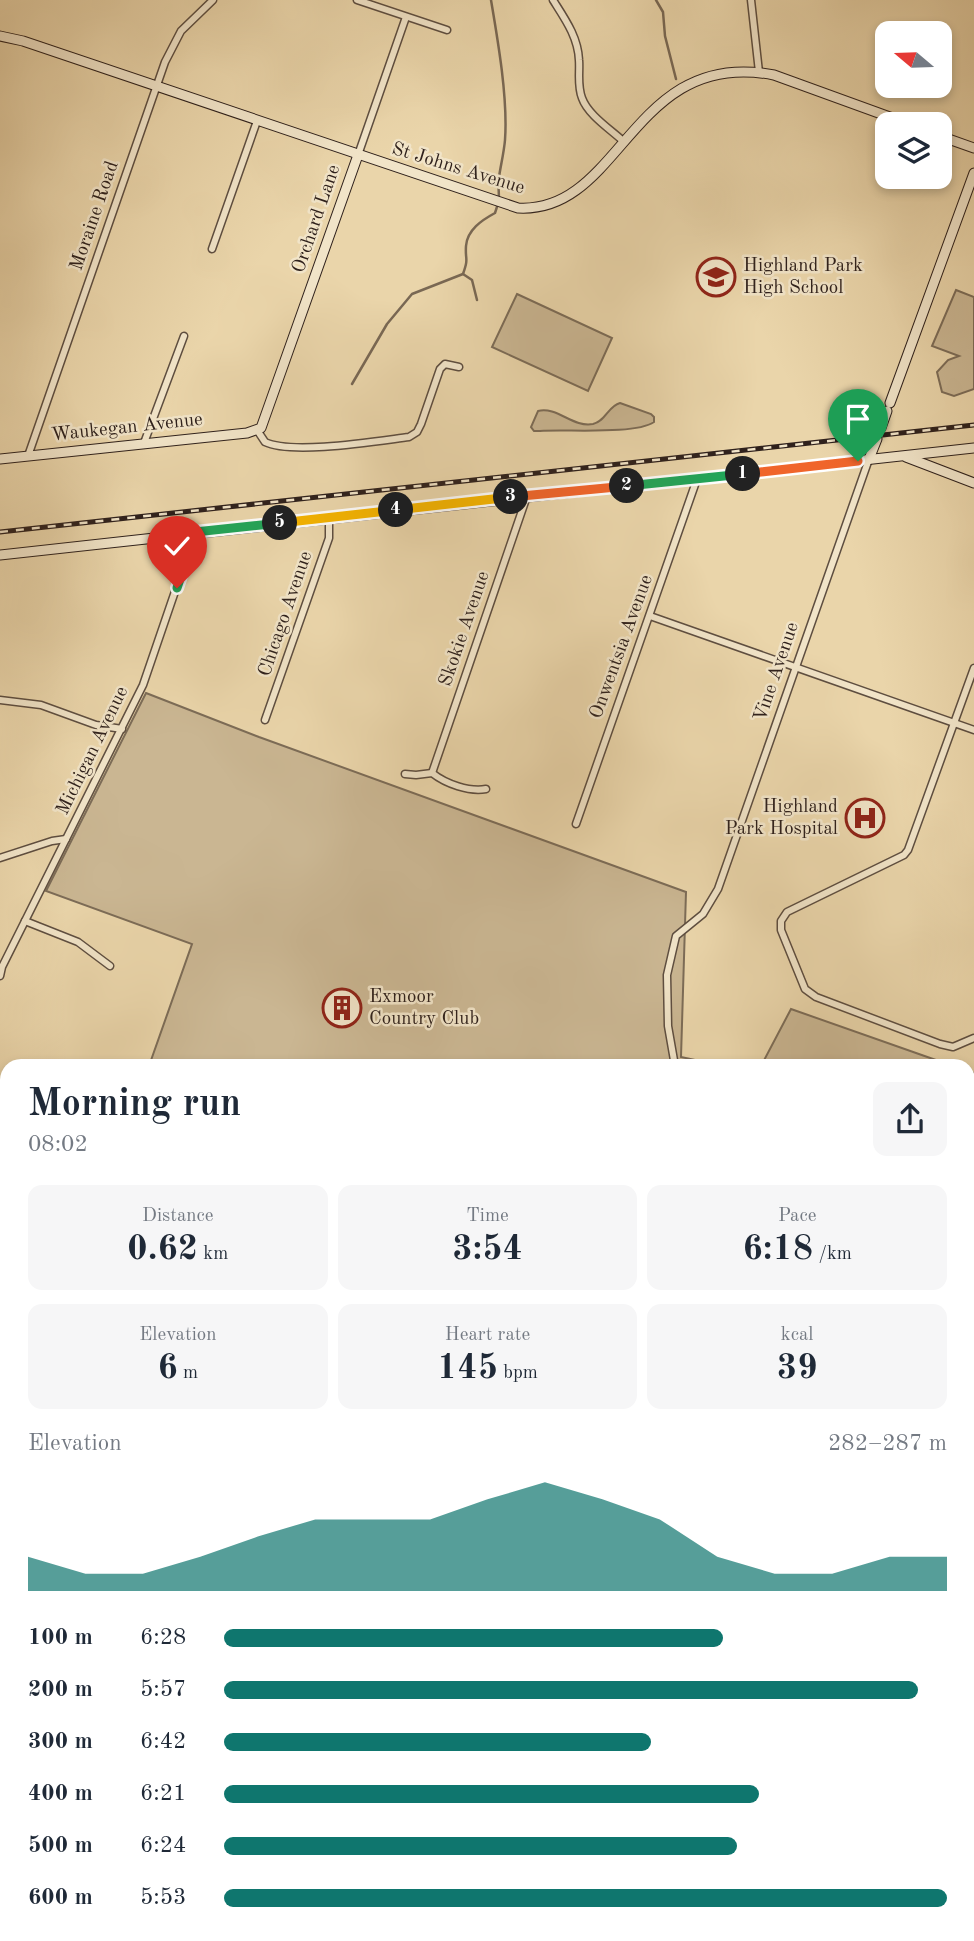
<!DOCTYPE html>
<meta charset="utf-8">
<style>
body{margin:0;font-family:"Old Standard TT",serif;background:#f6f6f7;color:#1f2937;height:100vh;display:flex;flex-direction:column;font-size:26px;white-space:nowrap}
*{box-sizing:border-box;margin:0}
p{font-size:23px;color:#747a83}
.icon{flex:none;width:38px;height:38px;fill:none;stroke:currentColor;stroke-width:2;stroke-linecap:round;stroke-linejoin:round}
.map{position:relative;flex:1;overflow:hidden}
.sheet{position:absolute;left:0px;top:1059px;width:975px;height:884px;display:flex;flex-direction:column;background:#fff;border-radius:21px 21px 0 0;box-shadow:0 4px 10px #0003}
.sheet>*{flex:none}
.needle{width:46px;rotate:289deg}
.controls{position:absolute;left:875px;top:21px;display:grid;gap:14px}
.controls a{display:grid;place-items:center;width:77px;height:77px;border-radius:14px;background:#fff;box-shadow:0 4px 10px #0003;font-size:35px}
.pin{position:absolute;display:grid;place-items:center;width:60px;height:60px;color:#fff;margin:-72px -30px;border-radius:50% 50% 50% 0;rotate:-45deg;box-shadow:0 0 7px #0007}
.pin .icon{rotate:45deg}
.km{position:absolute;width:35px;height:35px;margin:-18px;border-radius:50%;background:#222;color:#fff;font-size:19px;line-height:35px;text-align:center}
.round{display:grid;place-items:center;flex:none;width:74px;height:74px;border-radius:14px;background:#f6f6f7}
.summary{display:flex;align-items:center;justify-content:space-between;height:119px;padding:0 28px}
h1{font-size:38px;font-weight:600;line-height:52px}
.stats{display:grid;grid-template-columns:repeat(3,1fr);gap:10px;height:119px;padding:7px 28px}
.stats div{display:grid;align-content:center;border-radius:14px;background:#f6f6f7;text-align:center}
.stats b{font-size:35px;font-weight:600}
.stats small{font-size:19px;font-weight:400}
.stats p{font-size:19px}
.chart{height:196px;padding:14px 28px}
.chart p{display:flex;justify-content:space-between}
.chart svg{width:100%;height:126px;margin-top:7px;fill:#0f766e;opacity:.7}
ul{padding:0 28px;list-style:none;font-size:23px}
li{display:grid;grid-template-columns:112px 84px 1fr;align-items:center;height:52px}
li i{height:18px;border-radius:9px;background:#0f766e}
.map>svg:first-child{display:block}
.green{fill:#cab692;stroke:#7c6c57;stroke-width:2}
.water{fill:#aa987a;stroke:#796854;stroke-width:2}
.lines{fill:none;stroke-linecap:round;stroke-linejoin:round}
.stream{stroke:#796854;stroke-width:2.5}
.street-casing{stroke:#5e4e40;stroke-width:9}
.secondary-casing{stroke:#2f211c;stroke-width:11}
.street{stroke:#f1e4c8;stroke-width:6}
.secondary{stroke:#f1e4c8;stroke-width:9}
.rail-casing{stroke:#2f211c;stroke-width:5}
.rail{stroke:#f1e4c8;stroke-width:2.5;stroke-dasharray:8;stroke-linecap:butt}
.split-1-casing{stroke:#fff;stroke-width:14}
.split-2-casing{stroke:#fff;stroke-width:14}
.split-3-casing{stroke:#fff;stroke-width:14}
.split-4-casing{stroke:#fff;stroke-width:14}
.split-5-casing{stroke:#fff;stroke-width:14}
.split-6-casing{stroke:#fff;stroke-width:14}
.split-7-casing{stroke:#fff;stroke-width:14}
.split-1{stroke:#f0652b;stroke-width:9}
.split-2{stroke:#22a559;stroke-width:9}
.split-3{stroke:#f0652b;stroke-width:9}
.split-4{stroke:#f5b400;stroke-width:9}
.split-5{stroke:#f5b400;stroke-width:9}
.split-6{stroke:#22a559;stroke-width:9}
.split-7{stroke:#22a559;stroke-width:9}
.labels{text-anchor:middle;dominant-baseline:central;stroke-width:5;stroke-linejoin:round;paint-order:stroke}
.street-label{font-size:19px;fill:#2f211c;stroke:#f1e4c8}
.poi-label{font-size:19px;fill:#2f211c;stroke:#f1e4c8;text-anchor:start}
</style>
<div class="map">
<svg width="974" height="1941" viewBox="0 0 974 1941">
<rect width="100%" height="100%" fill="#ead5aa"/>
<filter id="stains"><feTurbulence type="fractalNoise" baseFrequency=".00286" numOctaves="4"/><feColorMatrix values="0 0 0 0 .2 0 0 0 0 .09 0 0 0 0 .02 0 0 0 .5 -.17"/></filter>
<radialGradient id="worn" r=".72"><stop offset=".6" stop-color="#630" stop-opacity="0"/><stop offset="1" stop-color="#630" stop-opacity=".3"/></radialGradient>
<g class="green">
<polygon points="956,290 974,297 974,389 954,396 942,392 937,372 948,360 959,356 932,346"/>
<polygon points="517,294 612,338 588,391 492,347"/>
<path d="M620 403 651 414 654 417V422C635 435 566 429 540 431H534L531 427 538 411C557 406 573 428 593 424 606 421 608 406 620 403Z"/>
<polygon points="146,693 259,737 686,892 681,1057 723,1066 149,1066 192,944 46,891"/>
<polygon points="791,1009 953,1066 761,1066"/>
<polygon points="968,1071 974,1073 974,1476 968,1494"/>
<polygon points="7,1463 7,1637 0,1630 0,1483"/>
<polygon points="968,1634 974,1636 974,1941 947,1941 932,1936 968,1936"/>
<polygon points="7,1765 7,1936 664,1936 662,1941 0,1941 0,1773"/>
</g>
<polygon class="water" points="973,1228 974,1338 968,1342 968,1232"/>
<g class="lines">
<g class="stream">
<polyline points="656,0 663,12 665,36 676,79"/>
<polyline points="463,274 472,280 477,300"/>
<path d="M352 384 387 324 412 294 463 274C469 257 465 261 466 246 467 230 482 220 495 213 502 194 497 194 499 177 501 164 504 152 505 140 508 99 498 41 491 0"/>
</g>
<defs>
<g id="street">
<polyline points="357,0 447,30"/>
<path d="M553 0C565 19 578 37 579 60 580 72 577 85 582 98 588 115 610 129 623 141"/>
<polyline points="751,0 759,72"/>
<polyline points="358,155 406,17"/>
<polyline points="212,249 257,121"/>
<path d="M257 430 265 442C292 455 377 441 409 437L417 432 421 424 440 369 445 364 459 367"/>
<polyline points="144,443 184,336"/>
<polyline points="28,456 165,62 181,31 213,0"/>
<polyline points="650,616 974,730"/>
<polyline points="974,668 908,850 904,855 787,912 781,921 781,930 805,989 816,997 940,1044 953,1047 974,1038"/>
<polyline points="0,700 41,705 96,725 122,729"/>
<polyline points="265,720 329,538 329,517"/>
<polyline points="432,773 527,496"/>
<path d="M405 774 416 775 432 773C446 784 469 792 486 789"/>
<polyline points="576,824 697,479"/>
<polyline points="0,858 52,841 66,839"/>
<polyline points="25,921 78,942 110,966"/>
<polyline points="0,976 2,967 143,685 195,533"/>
<polyline points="675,1066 668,1026 667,975 676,936 703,914 718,889 869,459"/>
<polyline points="0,1198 7,1223"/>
<polyline points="0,1261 7,1237"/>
</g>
<g id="secondary">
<path d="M0 36 23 41 518 208C622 214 631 47 774 75L909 124"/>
<polyline points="940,136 974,148"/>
<polyline points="890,403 974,173"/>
<polyline points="881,428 887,411"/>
<polyline points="906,457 974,483"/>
<polyline points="0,459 247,433 261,428 358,155"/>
<polyline points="869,459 877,439"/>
<polyline points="0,555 974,448"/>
<polyline points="968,1541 974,1523"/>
<polyline points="826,1941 828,1936"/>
</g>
</defs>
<use href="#street" class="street-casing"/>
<use href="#secondary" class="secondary-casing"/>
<use href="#street" class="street"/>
<use href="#secondary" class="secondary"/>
<defs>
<polyline id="rail" points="0,532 974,425"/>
</defs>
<use href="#rail" class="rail-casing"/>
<use href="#rail" class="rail"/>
</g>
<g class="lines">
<defs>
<polyline id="split-1" points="743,474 858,461"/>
<polyline id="split-2" points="627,486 743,474"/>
<polyline id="split-3" points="511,497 627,486"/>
<polyline id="split-4" points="396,510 511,497"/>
<polyline id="split-5" points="280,523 396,510"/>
<polyline id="split-6" points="186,561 195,532 280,523"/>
<polyline id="split-7" points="177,588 186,561"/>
</defs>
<use href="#split-1" class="split-1-casing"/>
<use href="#split-2" class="split-2-casing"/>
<use href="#split-3" class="split-3-casing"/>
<use href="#split-4" class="split-4-casing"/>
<use href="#split-5" class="split-5-casing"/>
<use href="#split-6" class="split-6-casing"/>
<use href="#split-7" class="split-7-casing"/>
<use href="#split-1" class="split-1"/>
<use href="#split-2" class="split-2"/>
<use href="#split-3" class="split-3"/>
<use href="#split-4" class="split-4"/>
<use href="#split-5" class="split-5"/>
<use href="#split-6" class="split-6"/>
<use href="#split-7" class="split-7"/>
</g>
<defs>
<symbol id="school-ring" viewBox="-11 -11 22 22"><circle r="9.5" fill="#f1e4c8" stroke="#8f2418" stroke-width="1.5"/><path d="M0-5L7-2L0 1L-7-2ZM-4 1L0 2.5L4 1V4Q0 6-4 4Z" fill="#8f2418"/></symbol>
<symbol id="hospital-ring" viewBox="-11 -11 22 22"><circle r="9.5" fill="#f1e4c8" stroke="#8f2418" stroke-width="1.5"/><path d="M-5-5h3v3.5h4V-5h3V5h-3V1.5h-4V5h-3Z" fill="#8f2418"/></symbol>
<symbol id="building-ring" viewBox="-11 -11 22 22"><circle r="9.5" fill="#f1e4c8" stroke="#8f2418" stroke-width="1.5"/><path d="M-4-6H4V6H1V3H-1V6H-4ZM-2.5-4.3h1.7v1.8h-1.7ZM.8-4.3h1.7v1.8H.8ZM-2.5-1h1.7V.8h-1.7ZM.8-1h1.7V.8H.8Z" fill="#8f2418"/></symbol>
</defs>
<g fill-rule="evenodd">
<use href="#school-ring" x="694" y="255" width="44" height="44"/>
<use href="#hospital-ring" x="843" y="796" width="44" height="44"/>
<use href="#building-ring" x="320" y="986" width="44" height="44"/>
</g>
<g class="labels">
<g class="street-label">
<text transform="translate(458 169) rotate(17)">St Johns Avenue</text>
<text transform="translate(95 216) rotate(-71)">Moraine Road</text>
<text transform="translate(317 219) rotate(-71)">Orchard Lane</text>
<text transform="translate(127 428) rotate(-6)">Waukegan Avenue</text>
<text transform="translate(286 614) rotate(-71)">Chicago Avenue</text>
<text transform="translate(465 629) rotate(-71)">Skokie Avenue</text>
<text transform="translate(622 647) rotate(-70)">Onwentsia Avenue</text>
<text transform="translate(777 672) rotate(-71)">Vine Avenue</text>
<text transform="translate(93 751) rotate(-64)">Michigan Avenue</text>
</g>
<g class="poi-label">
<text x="743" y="266">Highland Park<tspan x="743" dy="22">High School</tspan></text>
<text x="838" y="807" text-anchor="end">Highland<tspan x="838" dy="22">Park Hospital</tspan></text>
<text x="369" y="997">Exmoor<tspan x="369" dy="22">Country Club</tspan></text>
</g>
</g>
<rect width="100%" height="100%" filter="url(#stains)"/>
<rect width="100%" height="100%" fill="url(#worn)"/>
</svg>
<div class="controls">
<a><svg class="needle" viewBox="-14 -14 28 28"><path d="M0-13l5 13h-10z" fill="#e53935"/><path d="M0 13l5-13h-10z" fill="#747a83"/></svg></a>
<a><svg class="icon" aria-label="layers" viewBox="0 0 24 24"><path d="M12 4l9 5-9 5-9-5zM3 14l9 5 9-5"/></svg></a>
</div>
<div class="pin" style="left:858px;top:461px;background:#1e9e55"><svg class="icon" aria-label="arrive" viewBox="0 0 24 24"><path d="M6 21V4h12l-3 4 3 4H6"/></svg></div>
<div class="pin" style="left:177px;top:588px;background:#d93025"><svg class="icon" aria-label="check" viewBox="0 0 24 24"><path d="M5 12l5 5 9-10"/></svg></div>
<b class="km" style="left:743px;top:474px">1</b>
<b class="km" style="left:627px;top:486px">2</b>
<b class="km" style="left:511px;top:497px">3</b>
<b class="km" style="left:396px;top:510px">4</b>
<b class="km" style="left:280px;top:523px">5</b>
<section class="sheet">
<div class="summary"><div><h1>Morning run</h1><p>08:02</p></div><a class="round"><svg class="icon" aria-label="share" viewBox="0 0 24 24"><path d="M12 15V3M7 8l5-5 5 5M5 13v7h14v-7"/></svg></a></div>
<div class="stats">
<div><p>Distance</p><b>0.62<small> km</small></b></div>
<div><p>Time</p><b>3:54</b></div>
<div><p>Pace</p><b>6:18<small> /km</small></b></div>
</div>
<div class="stats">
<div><p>Elevation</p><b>6<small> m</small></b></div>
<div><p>Heart rate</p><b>145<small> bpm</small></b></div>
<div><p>kcal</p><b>39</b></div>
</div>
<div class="chart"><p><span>Elevation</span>282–287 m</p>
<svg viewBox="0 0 160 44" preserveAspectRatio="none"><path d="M0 44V32L10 38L20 38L30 32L40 25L50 19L60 19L70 19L80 12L90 6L100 12L110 19L120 32L130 38L140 38L150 32L160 32V44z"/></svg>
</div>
<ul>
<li><b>100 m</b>6:28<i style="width:69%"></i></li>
<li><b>200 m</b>5:57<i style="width:96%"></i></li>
<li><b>300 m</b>6:42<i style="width:59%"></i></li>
<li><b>400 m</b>6:21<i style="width:74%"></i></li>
<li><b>500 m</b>6:24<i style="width:71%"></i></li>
<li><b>600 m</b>5:53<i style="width:100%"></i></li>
</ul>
</section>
</div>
